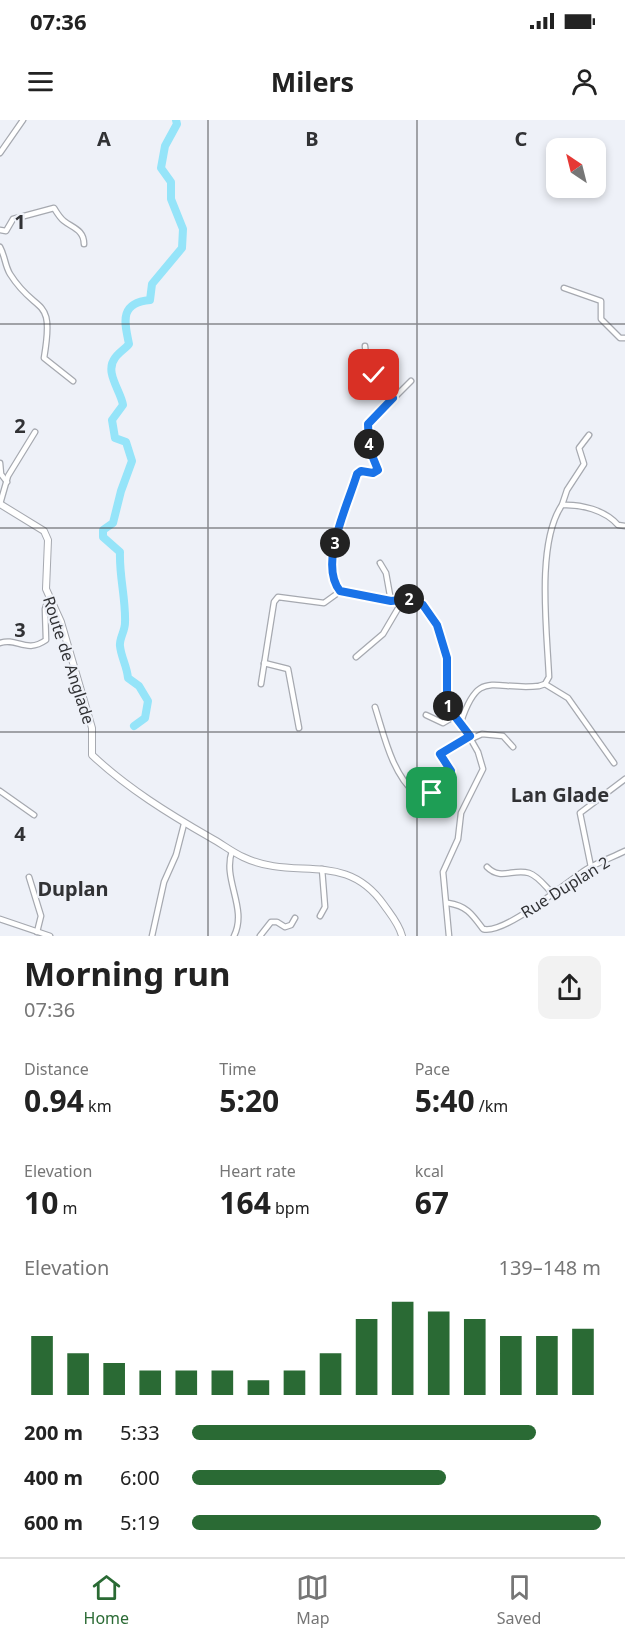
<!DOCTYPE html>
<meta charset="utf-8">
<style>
body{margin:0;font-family:"Noto Sans",sans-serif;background:#f2f2f2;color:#222;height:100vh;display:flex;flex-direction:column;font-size:22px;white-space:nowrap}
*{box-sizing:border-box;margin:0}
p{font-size:20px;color:#767676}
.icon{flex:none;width:33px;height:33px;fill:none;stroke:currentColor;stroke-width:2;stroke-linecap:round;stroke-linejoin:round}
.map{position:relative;height:816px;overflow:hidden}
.drawer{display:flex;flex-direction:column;background:#fff;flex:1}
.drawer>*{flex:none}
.needle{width:39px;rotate:325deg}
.fabs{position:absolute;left:546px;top:18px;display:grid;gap:12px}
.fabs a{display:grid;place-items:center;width:60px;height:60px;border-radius:12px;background:#fff;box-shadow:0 3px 9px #0003;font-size:30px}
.pin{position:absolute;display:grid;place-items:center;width:51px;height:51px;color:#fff;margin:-26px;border-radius:12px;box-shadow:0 3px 9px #0006}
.km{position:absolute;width:30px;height:30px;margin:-15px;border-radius:50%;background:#222;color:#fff;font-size:16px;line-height:30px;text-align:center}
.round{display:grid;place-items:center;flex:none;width:63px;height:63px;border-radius:12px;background:#f2f2f2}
.summary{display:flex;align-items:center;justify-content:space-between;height:102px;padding:0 24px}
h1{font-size:33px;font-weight:700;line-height:45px}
.figures{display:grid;grid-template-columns:repeat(3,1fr);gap:9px;height:102px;padding:6px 24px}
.figures div{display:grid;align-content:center}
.figures b{font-size:30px;font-weight:700}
.figures small{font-size:16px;font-weight:400}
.figures p{font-size:16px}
.chart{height:168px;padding:12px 24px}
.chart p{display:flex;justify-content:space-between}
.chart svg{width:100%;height:108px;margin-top:6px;stroke:#2a6a34;stroke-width:6}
ul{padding:0 24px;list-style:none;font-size:20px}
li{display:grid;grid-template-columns:96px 72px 1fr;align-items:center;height:45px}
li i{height:15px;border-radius:8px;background:#2a6a34}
.status{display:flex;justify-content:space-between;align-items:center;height:42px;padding:0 30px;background:#fff;direction:ltr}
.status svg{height:16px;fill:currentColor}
header{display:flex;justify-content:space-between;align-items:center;height:78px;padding:0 24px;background:#fff;font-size:27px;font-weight:700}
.tab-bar{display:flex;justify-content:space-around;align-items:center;height:84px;border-top:2px solid #e0e0e0;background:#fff;font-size:16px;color:#767676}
.tab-bar a{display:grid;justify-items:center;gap:3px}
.tab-bar .selected{color:#2a6a34}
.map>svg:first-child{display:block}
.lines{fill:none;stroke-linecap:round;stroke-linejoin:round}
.river{stroke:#95e4f9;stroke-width:8}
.minor-casing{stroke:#a6a9b0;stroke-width:7}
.tertiary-casing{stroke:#a6a9b0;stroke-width:8}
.minor{stroke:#fff;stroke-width:4.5}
.tertiary{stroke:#fff;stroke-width:6}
.route-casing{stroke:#fff;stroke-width:12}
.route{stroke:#1a73e8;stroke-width:8}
.grid{fill:none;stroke:#313235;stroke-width:1.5;stroke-opacity:0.55}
.labels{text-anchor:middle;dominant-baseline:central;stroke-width:4.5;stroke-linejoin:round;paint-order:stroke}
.street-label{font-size:16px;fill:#313235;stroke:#eef1f8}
.quarter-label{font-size:20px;font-weight:bold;fill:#313235;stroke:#eef1f8}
.grid-label{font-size:20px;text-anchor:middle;font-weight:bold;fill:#313235;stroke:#eef1f8;stroke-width:4.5;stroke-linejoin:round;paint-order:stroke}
</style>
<div class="status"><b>07:36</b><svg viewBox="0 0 49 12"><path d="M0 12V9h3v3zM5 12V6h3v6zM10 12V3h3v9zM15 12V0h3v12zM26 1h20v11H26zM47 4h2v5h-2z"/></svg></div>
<header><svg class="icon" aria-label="menu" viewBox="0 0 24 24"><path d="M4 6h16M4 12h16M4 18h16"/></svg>Milers<svg class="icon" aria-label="person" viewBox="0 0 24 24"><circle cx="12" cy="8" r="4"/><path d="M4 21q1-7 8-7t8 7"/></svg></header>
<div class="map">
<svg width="625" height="816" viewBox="0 0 625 816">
<rect width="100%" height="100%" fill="#eef1f8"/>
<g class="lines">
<path class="river" d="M134 606 145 598 148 581 139 566 128 558C127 546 121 537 120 526 119 519 125 511 125 503 126 479 119 456 120 432L103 417V410L113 403 121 371 132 341 126 322 115 318 112 300 123 285C121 271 104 252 115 238 118 233 125 229 129 224 125 204 118 183 150 180L152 164 182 128 183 109 171 79V62L161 48 165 26 177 4 176 0"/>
<defs>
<g id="minor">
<polyline points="0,33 23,0"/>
<path d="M0 110 6 111 13 99 54 88C57 93 60 98 64 101 73 108 84 110 84 124"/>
<path d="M0 127C5 136 5 146 10 154 37 197 55 173 44 238L73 261"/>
<polyline points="564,168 601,181 601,199 620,218 625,218"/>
<polyline points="365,226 367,247 393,278"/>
<polyline points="0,343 1,354 7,362"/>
<polyline points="0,384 8,356 35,312"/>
<polyline points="562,385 567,370 584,344 579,328 589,315"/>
<polyline points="380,443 386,453 391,481"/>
<path d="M340 471C317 444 348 385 357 354L361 351 375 352 378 350 369 328 368 304 411 261"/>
<path d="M0 523C17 517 26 534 46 520L45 489 49 476"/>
<polyline points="356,537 383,514 403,480"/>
<polyline points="264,543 288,549 299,608"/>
<polyline points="261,564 274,482 278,477 324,483 342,470 391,481 410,479 423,485 437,505 448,538 447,586 461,602"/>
<polyline points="545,564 568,578 614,643"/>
<path d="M375 587C384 615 392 654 416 674 432 676 445 667 451 651L440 635 470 616"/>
<polyline points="426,595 443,603 455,596"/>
<polyline points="471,619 482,614 503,616 513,627"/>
<polyline points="0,671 34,695"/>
<path d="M232 731C222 760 248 788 234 816"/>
<path d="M487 747C501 761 513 748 529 753 538 756 545 766 552 773"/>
<polyline points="591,747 580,693 625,659"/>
<polyline points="29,757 41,796 37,812"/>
<path d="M448 783C467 786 472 794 483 809 505 815 566 762 587 749 599 742 613 737 625 731"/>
<polyline points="320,796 325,787 322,749"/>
<polyline points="0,799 50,816"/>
<polyline points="152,816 164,762 176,735 184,704"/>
<polyline points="260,816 271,802 277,802 285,807 291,805 295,798"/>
<path d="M449 816 443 752 458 719 461 693 483 649 478 632 461 602C479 547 493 571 539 566L545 564 549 557C547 511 536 423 562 385 581 384 605 390 618 405L625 406"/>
</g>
<path id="tertiary" d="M0 384 44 411 48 420 46 469 61 502 92 608V635C127 668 169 694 211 718 222 724 232 732 243 737 295 762 345 729 384 785 391 795 399 804 402 816"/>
</defs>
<use href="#minor" class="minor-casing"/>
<use href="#tertiary" class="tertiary-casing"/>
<use href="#minor" class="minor"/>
<use href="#tertiary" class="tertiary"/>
</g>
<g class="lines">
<defs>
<path id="route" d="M374 255 393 278 368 304 369 328 378 350 373 353 361 351 357 354C348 385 318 444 340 471L391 481 410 479 423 485 437 505 447 538V586L470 616 440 634 451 651 441 667 432 673"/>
</defs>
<use href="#route" class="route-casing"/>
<use href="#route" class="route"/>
</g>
<path class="grid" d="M208 0V816M417 0V816M0 204H625M0 408H625M0 612H625"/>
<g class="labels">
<g class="street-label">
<text transform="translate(69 540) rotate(72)">Route de Anglade</text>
<text transform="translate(565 767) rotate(-32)">Rue Duplan 2</text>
</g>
<g class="quarter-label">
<text x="560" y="674">Lan Glade</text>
<text x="73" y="768">Duplan</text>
</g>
</g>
<g class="grid-label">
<text x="104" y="26">A</text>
<text x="312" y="26">B</text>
<text x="521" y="26">C</text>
<text x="20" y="109">1</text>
<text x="20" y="313">2</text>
<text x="20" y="517">3</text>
<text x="20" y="721">4</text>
</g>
</svg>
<div class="fabs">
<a><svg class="needle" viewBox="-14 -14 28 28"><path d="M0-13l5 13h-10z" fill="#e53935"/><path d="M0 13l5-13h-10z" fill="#767676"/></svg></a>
</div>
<div class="pin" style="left:432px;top:673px;background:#1e9e55"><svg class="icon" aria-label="arrive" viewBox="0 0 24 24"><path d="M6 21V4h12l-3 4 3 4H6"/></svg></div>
<div class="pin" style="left:374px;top:255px;background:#d93025"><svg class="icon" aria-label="check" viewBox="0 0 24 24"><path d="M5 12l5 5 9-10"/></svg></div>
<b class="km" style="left:448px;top:586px">1</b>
<b class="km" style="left:409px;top:479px">2</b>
<b class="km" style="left:335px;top:423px">3</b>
<b class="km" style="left:369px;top:324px">4</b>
</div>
<section class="drawer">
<div class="summary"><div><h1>Morning run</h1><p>07:36</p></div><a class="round"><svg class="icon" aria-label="share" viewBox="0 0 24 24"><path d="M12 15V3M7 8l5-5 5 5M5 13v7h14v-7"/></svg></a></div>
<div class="figures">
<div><p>Distance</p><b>0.94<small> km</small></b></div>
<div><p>Time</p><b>5:20</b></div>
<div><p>Pace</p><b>5:40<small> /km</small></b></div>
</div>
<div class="figures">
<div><p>Elevation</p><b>10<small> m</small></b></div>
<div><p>Heart rate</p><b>164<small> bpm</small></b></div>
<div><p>kcal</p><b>67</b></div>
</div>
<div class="chart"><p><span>Elevation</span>139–148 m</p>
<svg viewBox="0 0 160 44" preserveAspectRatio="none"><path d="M5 44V20M15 44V27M25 44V31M35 44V34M45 44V34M55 44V34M65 44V38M75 44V34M85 44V27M95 44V13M105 44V6M115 44V10M125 44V13M135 44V20M145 44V20M155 44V17"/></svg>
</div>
<ul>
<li><b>200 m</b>5:33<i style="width:84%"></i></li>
<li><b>400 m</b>6:00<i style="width:62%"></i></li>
<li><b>600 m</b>5:19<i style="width:100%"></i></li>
</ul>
</section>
<nav class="tab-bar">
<a class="selected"><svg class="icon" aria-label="home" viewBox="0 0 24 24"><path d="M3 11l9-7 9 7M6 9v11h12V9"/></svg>Home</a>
<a><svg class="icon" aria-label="map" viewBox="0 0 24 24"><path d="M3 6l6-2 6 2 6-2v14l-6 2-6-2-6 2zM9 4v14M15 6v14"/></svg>Map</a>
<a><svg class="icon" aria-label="saved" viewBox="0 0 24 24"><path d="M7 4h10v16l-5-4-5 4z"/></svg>Saved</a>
</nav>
